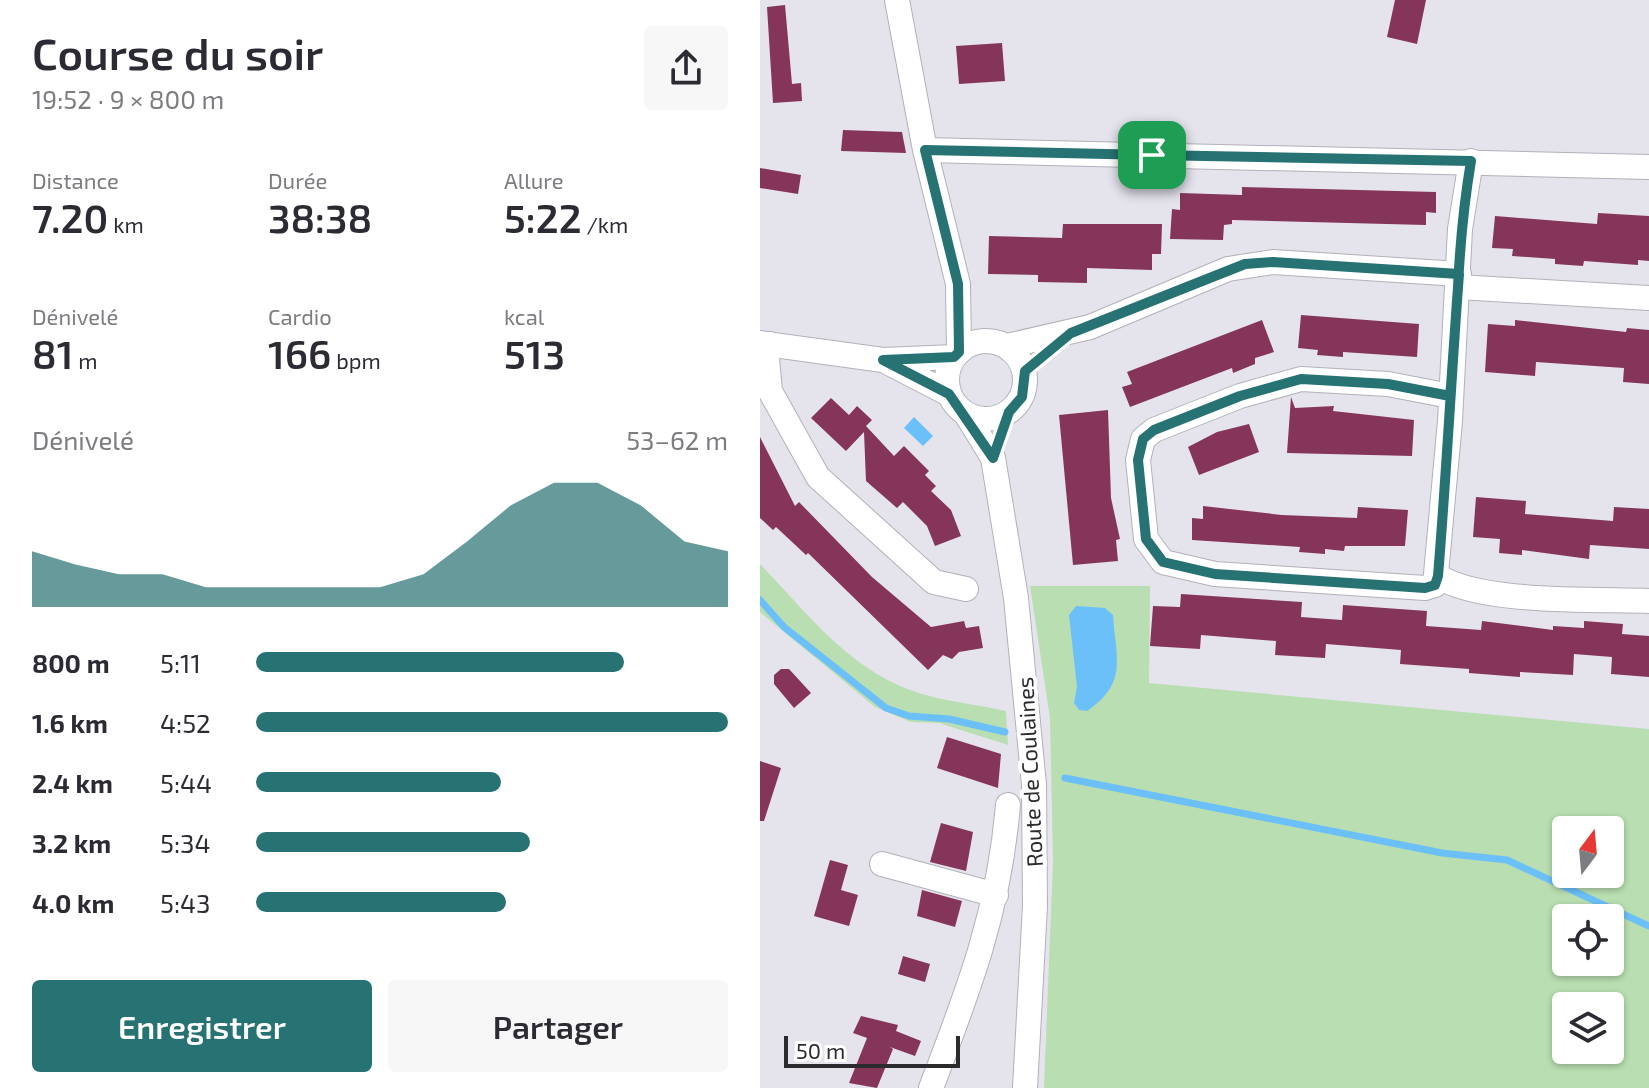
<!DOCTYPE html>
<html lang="fr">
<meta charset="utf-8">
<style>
body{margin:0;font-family:"Exo 2",sans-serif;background:#f7f7f7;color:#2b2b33;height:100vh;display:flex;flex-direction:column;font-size:30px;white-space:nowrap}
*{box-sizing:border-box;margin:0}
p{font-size:26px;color:#7c7c81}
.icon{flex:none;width:44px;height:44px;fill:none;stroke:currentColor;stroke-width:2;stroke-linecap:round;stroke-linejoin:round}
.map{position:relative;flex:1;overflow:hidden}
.panel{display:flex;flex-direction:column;background:#fff;width:760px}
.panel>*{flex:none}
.needle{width:52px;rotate:16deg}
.tools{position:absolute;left:792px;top:816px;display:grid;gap:16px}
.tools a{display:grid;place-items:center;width:72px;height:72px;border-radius:8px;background:#fff;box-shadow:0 2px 6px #0004;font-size:40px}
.scale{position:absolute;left:24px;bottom:20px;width:176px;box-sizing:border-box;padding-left:8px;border:4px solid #2b2b2e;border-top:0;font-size:22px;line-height:28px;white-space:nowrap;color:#2b2b2e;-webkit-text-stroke:6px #fff;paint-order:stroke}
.pin{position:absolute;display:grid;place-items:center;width:68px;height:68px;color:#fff;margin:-34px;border-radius:16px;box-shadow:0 4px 12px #0006}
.round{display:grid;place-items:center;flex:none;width:84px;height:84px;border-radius:8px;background:#f7f7f7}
.summary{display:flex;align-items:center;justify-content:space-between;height:136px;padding:0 32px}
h1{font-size:44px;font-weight:600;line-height:60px}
.figures{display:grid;grid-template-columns:repeat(3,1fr);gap:12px;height:136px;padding:8px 32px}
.figures div{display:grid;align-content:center}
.figures b{font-size:40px;font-weight:600}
.figures small{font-size:22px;font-weight:400}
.figures p{font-size:22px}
.chart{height:224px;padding:16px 32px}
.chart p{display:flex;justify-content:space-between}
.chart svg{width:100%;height:144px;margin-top:8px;fill:#277272;opacity:.7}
.primary-button{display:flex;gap:16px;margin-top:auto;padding:16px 32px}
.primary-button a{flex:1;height:92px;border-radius:8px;background:#277272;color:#fff;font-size:32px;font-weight:600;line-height:92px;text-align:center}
.primary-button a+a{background:#f7f7f7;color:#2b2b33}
ul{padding:0 32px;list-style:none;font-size:26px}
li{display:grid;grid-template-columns:128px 96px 1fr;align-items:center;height:60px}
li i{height:20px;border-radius:10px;background:#277272}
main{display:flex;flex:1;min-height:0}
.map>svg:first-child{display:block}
.green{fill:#b9deb1;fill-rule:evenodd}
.water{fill:#6cc0f9}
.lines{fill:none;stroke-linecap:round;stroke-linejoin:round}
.stream{stroke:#6cc0f9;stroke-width:7}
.building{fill:#853559}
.minor-casing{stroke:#b2b1b9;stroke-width:26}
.minor{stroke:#fff;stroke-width:24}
.route-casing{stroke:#fff;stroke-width:16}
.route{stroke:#277272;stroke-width:10}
.labels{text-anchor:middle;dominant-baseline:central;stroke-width:8;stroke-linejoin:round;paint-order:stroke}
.street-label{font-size:22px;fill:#2b2b2e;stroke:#fff}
</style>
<main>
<section class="panel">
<div class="summary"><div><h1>Course du soir</h1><p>19:52 · 9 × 800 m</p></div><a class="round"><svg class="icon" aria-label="share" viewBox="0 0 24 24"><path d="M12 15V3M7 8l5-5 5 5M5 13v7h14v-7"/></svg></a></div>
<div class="figures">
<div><p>Distance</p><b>7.20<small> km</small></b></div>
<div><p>Durée</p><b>38:38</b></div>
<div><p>Allure</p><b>5:22<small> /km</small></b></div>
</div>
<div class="figures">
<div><p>Dénivelé</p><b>81<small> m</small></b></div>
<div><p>Cardio</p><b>166<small> bpm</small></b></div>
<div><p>kcal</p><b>513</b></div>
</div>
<div class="chart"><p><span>Dénivelé</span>53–62 m</p>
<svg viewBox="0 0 160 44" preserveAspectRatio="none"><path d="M0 44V27L10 31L20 34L30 34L40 38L50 38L60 38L70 38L80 38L90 34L100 24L110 13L120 6L130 6L140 13L150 24L160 27V44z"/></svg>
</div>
<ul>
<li><b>800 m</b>5:11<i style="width:78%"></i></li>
<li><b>1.6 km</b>4:52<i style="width:100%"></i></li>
<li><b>2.4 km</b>5:44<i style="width:52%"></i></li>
<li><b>3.2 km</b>5:34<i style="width:58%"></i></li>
<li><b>4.0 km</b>5:43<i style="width:53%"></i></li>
</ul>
<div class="primary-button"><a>Enregistrer</a><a>Partager</a></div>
</section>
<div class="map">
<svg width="889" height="1088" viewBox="0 0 889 1088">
<rect width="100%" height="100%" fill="#e5e4ed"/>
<g class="green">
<path d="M0 564C46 612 86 666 150 690 180 701 215 704 246 711L248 745 179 723 151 722 115 707 0 612Z"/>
<path d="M270 586H390L389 683 889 729V1088H284L293 862 290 718ZM806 830H850V874H806ZM806 918H850V962H806ZM806 1006H850V1050H806Z"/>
</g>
<g class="water">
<polygon points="154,417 173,436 163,446 144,428"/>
<path d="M316 606 345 608 353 615C356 660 368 683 327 711L319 710 314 703 317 687 309 615Z"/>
</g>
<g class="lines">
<g class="stream">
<polyline points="0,600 24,627 126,708 149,716 189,719 245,732"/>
<polyline points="305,778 682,853 747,860 889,926"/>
</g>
</g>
<g class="building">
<polygon points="635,0 666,0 657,44 627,37"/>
<polygon points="25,5 32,84 41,83 42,101 13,103 7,7"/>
<polygon points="242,43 245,81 199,84 196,46"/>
<polygon points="83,130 142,132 146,153 81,151"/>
<polygon points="0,168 41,175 38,194 0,188"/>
<polygon points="482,187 676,192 676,213 666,212 666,225 472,220 472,224 464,225 463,240 410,239 412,209 420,210 420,193 482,195"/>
<polygon points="838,213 889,216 889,261 878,260 878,265 824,261 823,266 795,264 795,259 752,256 753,249 732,248 735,216 837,224"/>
<polygon points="303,224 402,224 401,254 392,254 392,270 327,268 327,283 278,282 278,275 228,274 229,236 302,238"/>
<polygon points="541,315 659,324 657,357 583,352 583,357 557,355 558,350 538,348"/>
<polygon points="502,320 514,352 495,358 495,364 473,373 472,368 370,407 362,387 372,384 367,372"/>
<polygon points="755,320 866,332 867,328 889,330 889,384 863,382 864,368 776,362 775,376 725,372 728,324 755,326"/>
<polygon points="531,397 535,408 574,406 573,411 654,420 652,456 527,453"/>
<polygon points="71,398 89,415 97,406 112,420 106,426 134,456 144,446 169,471 165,475 176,486 171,491 191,510 201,536 175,546 167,526 143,502 137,508 106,481 104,432 86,451 51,418"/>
<polygon points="348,410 351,498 360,539 356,540 358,561 313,565 299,415"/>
<polygon points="489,424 499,452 439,475 428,447 457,432"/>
<polygon points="0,437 35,506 39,502 112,577 171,627 204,621 206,628 219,626 223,648 199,652 192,659 183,655 168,670 48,553 46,555 16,527 13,530 0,518"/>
<polygon points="716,497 766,501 765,514 853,521 854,507 889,509 889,549 830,545 829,559 762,550 762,555 739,553 740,539 713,537"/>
<polygon points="443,506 522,515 597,518 598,507 648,510 645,546 585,546 584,551 565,549 565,554 539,552 540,547 432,540 432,518 443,519"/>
<polygon points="421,594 542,602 541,617 582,620 583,605 667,611 666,626 721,630 722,621 793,630 793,626 824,628 824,621 863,624 862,634 889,636 889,677 851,674 852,657 814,654 813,675 760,672 760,677 709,673 709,669 640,664 641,650 566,644 565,658 515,655 516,641 441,635 440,649 390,646 393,606 420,607"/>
<polygon points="21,669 29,669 51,693 34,708 14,684 14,675"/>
<polygon points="187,737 241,754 238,788 177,768"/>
<polygon points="0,761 21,768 4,821 0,821"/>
<polygon points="181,823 213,832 206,871 170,862"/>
<polygon points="70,860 88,865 81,890 98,895 89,926 54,916"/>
<polygon points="162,890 202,901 195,927 157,916"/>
<polygon points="143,956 170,964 165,982 138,974"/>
<polygon points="101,1016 138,1025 136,1031 161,1041 155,1056 130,1047 133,1049 117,1088 89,1083 107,1038 93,1033"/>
</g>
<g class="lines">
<defs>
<g id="minor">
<polyline points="137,0 165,150 198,284 199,352"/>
<polyline points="165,150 889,167"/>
<polyline points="698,287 889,298"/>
<circle cx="226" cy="380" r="39"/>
<polyline points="0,343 123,360 194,357"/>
<polyline points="10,344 7,359 10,391 58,477 174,582 206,589"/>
<polyline points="247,346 330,327 468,269 513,262 699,274"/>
<polyline points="129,363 189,394"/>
<polyline points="690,396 628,384 541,379 480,396 394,430 383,439 378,460 386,539 403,562 455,574 665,588 675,585 690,421 700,229 711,161"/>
<polyline points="206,414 233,458 256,598 274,785 275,906 265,1088"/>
<path d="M678 576C719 604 837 599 889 601"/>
<polyline points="122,864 236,895"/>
<path d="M171 1088C209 989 239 912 248 805"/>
</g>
</defs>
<use href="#minor" class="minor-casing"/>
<use href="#minor" class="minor"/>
</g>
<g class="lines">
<defs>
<path id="route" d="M392 155 165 150 198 284 199 352 194 357 123 360 189 394 233 458 249 412 262 397 265 371 311 333 485 264 513 262 699 274 698 287C691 383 686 479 678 576L675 585 665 588 455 574 403 562 386 539 378 460 383 439 394 430 480 396 541 379 628 384 690 396 691 386 698 287C700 244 704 203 711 161L392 155"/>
</defs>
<use href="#route" class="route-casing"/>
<use href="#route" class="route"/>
</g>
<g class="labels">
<g class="street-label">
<text transform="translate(269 772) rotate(-93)">Route de Coulaines</text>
</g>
</g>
</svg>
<div class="tools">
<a><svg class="needle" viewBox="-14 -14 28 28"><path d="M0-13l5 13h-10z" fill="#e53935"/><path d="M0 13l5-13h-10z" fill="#7c7c81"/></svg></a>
<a><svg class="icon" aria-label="locate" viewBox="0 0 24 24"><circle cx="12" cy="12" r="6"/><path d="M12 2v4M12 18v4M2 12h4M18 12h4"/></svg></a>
<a><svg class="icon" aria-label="layers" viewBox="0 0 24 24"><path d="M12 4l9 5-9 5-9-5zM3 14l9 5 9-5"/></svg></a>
</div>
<div class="scale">50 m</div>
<div class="pin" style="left:392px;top:155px;background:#1e9e55"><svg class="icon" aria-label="arrive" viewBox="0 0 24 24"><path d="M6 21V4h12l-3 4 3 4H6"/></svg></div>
</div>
</main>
